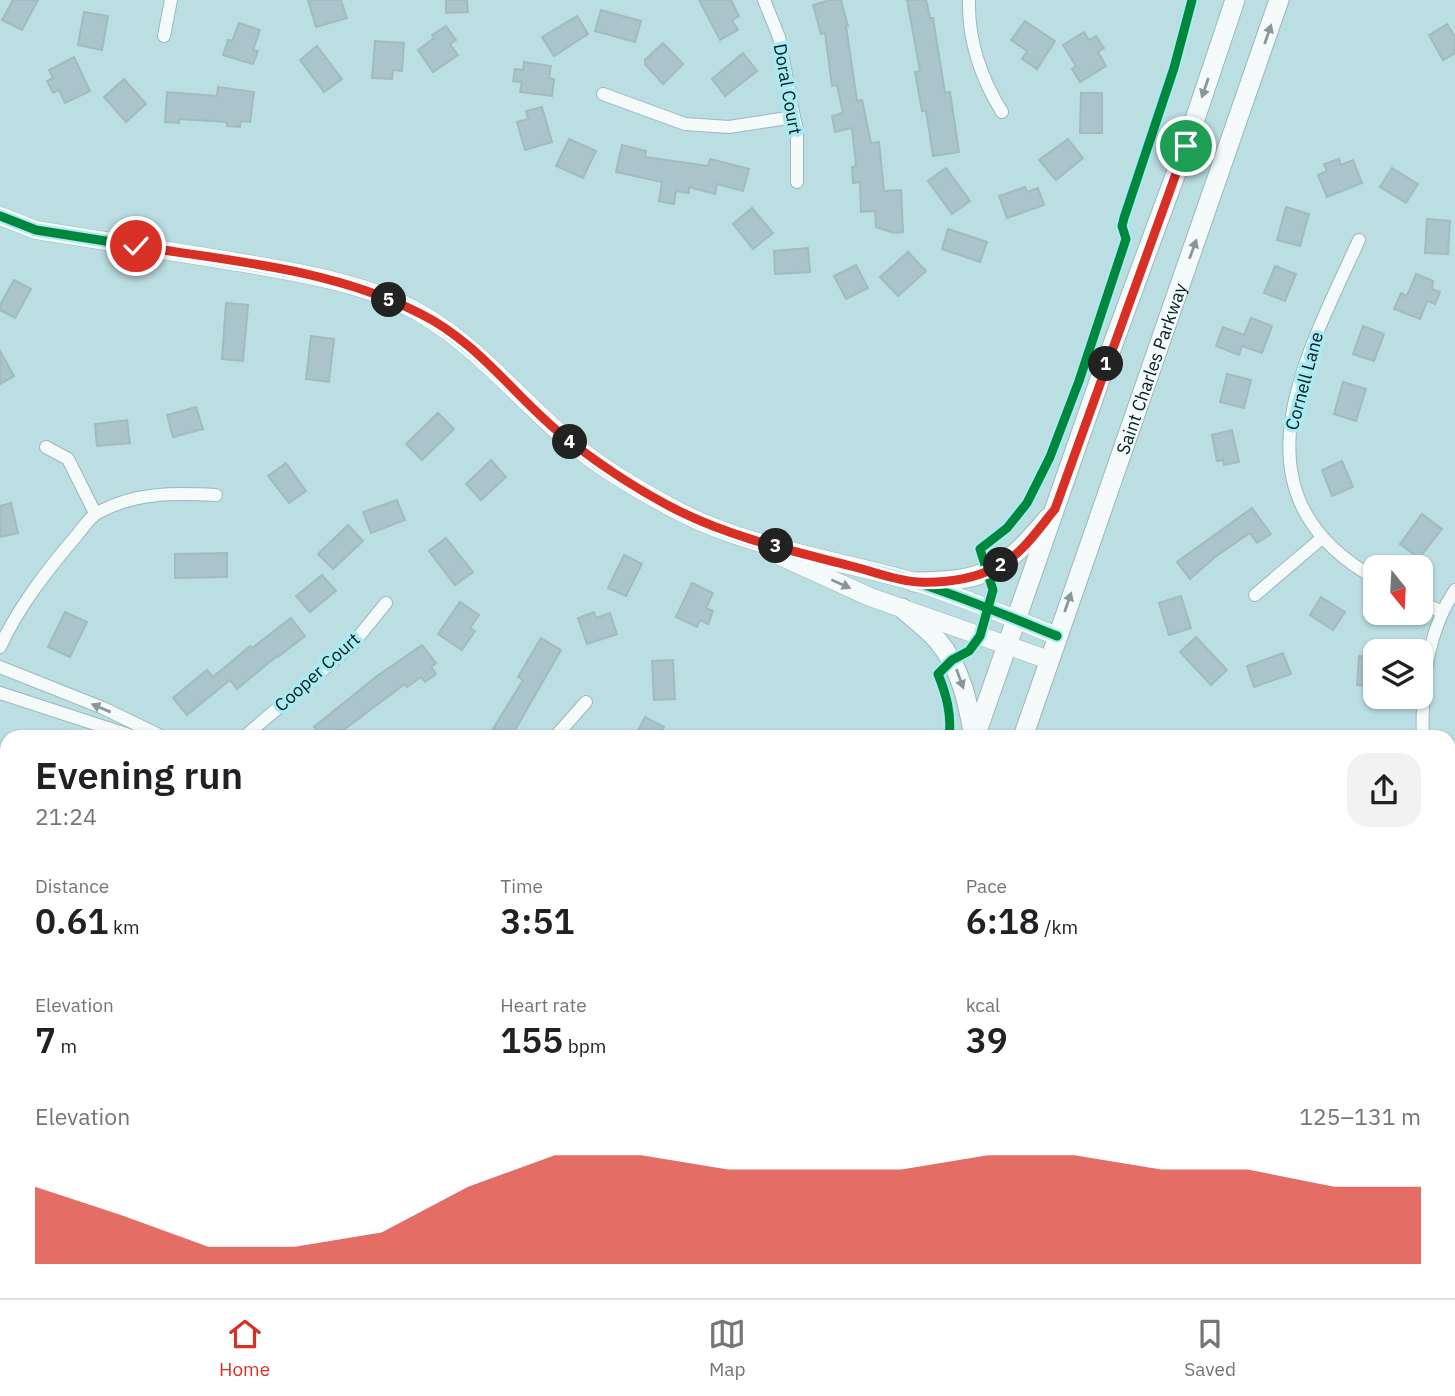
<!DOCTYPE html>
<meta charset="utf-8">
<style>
body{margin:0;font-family:"IBM Plex Sans",sans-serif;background:#f2f2f2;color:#202124;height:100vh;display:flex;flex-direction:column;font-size:26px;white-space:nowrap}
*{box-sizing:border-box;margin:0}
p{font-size:23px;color:#757577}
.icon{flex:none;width:38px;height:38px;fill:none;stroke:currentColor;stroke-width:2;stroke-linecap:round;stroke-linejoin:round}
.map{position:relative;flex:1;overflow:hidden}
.details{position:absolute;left:0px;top:730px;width:1456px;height:569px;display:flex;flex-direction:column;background:#fff;border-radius:21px 21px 0 0;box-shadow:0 2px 5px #0004}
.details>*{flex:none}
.needle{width:46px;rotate:162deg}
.buttons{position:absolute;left:1363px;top:555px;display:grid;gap:14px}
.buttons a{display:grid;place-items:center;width:70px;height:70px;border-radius:14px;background:#fff;box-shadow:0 2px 5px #0004;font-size:35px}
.pin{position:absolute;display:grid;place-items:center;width:60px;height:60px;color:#fff;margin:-30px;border:4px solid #fff;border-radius:50%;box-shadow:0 2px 7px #0007}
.km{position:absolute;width:35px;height:35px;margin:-18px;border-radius:50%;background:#222;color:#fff;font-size:19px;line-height:35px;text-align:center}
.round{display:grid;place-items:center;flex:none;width:74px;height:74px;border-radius:21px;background:#f2f2f2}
.summary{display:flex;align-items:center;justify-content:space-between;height:119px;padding:0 35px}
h1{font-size:38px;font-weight:600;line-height:52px}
.stats{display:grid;grid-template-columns:repeat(3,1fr);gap:10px;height:119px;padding:7px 35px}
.stats div{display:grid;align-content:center}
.stats b{font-size:35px;font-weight:600}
.stats small{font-size:19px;font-weight:400}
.stats p{font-size:19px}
.chart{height:196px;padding:14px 35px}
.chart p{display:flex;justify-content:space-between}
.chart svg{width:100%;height:126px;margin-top:7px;fill:#d93025;opacity:.7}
.menu{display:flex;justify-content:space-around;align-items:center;height:98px;border-top:2px solid #e0e0e0;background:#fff;font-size:19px;color:#757577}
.menu a{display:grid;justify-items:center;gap:4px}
.menu .on{color:#d93025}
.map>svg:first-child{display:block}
.building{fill:#a9c4ca;stroke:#a1bbc0;stroke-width:2}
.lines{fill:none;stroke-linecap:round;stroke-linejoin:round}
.street-casing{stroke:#9cb8bb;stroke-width:14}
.secondary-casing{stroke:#9cb8bb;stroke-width:19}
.primary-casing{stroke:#9cb8bb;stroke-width:21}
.street{stroke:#f5fafb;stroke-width:12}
.secondary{stroke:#f5fafb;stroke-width:18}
.primary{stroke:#f5fafb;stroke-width:19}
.cycleway-casing{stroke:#aaebf3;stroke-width:13}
.cycleway{stroke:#00873e;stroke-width:9}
.oneway{fill:#889799}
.route-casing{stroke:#fff;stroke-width:14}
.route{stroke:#d93025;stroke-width:9}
.labels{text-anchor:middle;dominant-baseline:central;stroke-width:7;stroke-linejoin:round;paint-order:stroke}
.street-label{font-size:18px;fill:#031e21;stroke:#aaebf3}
</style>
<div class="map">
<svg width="1455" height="1298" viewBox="0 0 1455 1298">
<rect width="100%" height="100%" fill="#bbdee2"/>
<g class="building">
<polygon points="13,0 38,0 22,30 2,20"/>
<polygon points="308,0 341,0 347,18 316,27"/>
<polygon points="446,0 467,0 468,12 446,13"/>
<polygon points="699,0 731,0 739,16 732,20 738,30 720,40"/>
<polygon points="830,0 841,0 848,26 846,26 857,101 862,100 871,143 879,142 884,191 901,190 903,232 894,233 876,227 875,211 861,212 860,182 853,183 852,167 856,166 852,128 835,132 832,116 843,113 837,85 832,86 825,33 821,34 813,5"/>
<polygon points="907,0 926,0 930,18 933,18 945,93 950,92 959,152 933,156 926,111 922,111 915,72 920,71"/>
<polygon points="601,10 641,21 635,42 595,31"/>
<polygon points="84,12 108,16 102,50 78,45"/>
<polygon points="577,16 588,34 554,56 542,37"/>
<polygon points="1025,21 1055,41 1037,69 1022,59 1027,51 1011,40"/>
<polygon points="239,23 260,30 253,50 258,51 253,64 223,55 228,40 232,41"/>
<polygon points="1447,24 1455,37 1455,53 1443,60 1429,35"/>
<polygon points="446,26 456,40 450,44 458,55 433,72 418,50 434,38 432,35"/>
<polygon points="1084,32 1089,40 1096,36 1104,48 1098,52 1106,66 1080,82 1072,69 1076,66 1063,45"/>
<polygon points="375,41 404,43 402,71 393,70 392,79 372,78"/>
<polygon points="663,43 683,64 663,84 645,64 645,60"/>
<polygon points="317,46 342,79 324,92 300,60"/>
<polygon points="743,53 757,71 725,96 712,79"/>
<polygon points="74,57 90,91 65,103 59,90 53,93 47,81 53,78 49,70"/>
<polygon points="524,62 551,66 549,78 554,79 552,96 520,92 522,82 513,81 515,69 523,70"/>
<polygon points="124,79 146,104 126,122 104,97"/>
<polygon points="218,87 254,92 250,122 241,121 240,127 227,126 227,122 179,119 179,123 165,122 167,92 217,96"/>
<polygon points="1081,93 1102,93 1102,133 1080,133"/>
<polygon points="542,107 552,142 525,150 517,122 528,119 526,111"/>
<polygon points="569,139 596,151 583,178 556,166"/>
<polygon points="1068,139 1083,158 1056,180 1039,160"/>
<polygon points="622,145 646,151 645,157 708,166 710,159 749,169 743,191 717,184 715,194 689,187 689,193 676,191 674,204 659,201 662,182 616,172"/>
<polygon points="1339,159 1341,165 1353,160 1362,183 1327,197 1318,175 1327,171 1324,164"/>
<polygon points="946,168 970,201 952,214 928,181"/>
<polygon points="1392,168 1418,184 1406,203 1380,187"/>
<polygon points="1025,187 1027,192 1038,188 1044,205 1007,218 999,196"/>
<polygon points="1286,207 1309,214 1300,246 1277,240"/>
<polygon points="752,208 773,233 753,249 733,224"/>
<polygon points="1427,219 1450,221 1448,254 1425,253"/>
<polygon points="948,229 987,242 980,262 942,249"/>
<polygon points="808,248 810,272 775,274 774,251"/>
<polygon points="908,252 926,271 898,296 880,277"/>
<polygon points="856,265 868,288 846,299 834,276"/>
<polygon points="1275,266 1296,274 1285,301 1264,293"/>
<polygon points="1416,274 1433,281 1432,289 1440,292 1435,304 1427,301 1420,319 1394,309 1401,293 1407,296"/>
<polygon points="14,280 31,289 15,318 0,310 0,305"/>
<polygon points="226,303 248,305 243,361 222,359"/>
<polygon points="1251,318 1272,326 1262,353 1242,346 1239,355 1216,346 1223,327 1244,335"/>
<polygon points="1363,326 1384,334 1374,361 1353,354"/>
<polygon points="311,336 334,339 329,382 306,379"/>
<polygon points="0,351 14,376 0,384"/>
<polygon points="1227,374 1251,380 1244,408 1220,402"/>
<polygon points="1343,382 1366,389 1356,421 1334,414"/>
<polygon points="196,407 203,429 173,437 167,415"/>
<polygon points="438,413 454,429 422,460 406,444"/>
<polygon points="127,420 130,443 97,446 95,424"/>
<polygon points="1232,430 1239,462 1224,465 1223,460 1217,461 1212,435"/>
<polygon points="491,460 506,477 481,500 466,484"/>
<polygon points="1342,461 1353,487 1332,496 1322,470"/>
<polygon points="286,463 306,491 289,503 268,476"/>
<polygon points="397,500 405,520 371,533 363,512"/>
<polygon points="11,503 18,533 0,537 0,506"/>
<polygon points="1252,508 1271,534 1257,543 1250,533 1215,557 1190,579 1177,562"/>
<polygon points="1422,514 1442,529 1419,558 1400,544"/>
<polygon points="348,525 363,541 333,569 318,554"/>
<polygon points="446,538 473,572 455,585 429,551"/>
<polygon points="227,553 227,577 175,578 175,554"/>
<polygon points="624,555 642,564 626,596 608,588"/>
<polygon points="322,575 336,591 310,612 296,596"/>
<polygon points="692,583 713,593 706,608 713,611 708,624 700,620 697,627 676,617"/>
<polygon points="1181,596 1191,628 1169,635 1159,603"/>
<polygon points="1321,597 1345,612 1333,630 1310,615"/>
<polygon points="460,602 479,615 470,628 475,631 462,650 438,634"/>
<polygon points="65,612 87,622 70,657 48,647"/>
<polygon points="594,612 596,618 610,613 617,634 587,644 578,618"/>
<polygon points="291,618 305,636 278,657 277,656 237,689 230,680 187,715 173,698 207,670 213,677 250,646 252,648"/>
<polygon points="1196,637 1227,670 1211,685 1180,652"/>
<polygon points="541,638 561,650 511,737 507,737 493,729 523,680 518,677"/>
<polygon points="422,645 436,663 431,667 436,674 425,682 421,677 407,687 405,684 334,737 322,737 314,727 377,676"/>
<polygon points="1283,653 1291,674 1254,687 1247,666"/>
<polygon points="1359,656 1376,657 1376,687 1357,685"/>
<polygon points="673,660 675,699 654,700 652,661"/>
<polygon points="645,717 664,727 659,737 635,737"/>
</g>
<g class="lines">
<defs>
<g id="street">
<polyline points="764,0 779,37 794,117 797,130 797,182"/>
<path d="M969 0C968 40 981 78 1002 112"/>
<polyline points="164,36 171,0"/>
<polyline points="603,94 685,124 729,127 794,117"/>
<path d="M1359 240C1305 358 1226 495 1376 579"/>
<polyline points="46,447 68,459 95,513"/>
<polyline points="1255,595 1322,538"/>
<polyline points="1421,602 1442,612"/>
<path d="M0 647C19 606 48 569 77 535 84 527 90 516 99 512 136 492 175 493 216 495"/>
<polyline points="0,667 103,708 163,737"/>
<polyline points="0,693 135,737"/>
<polyline points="244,737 351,646 386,603"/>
<polyline points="555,737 586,702"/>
<path d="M1423 737C1421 688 1427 632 1455 590"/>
<polyline points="1449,842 1455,854 1449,857"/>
<polyline points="0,1006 7,997"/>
<polyline points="502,1292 504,1298"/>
<polyline points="1372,1292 1376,1298"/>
<polyline points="312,1298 313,1292"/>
<polyline points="974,1298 976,1292"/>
</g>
<g id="secondary">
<path d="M0 216 36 230C99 240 162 250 225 260 288 271 370 282 425 316 481 350 520 400 569 441 602 469 640 491 678 511 751 549 836 559 915 582 963 597 1010 617 1057 636"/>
<polyline points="782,557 870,597 1049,660"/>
</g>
<g id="primary">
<path d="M914 582C984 582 1004 571 1048 518"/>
<path d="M902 608C914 619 928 629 938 641 961 668 968 703 974 737"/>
<polyline points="975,737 1099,382 1186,146 1235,0"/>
<path id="s1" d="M1023 737 1279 0"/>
<polyline points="776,1298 778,1292"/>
<polyline points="828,1298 830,1292"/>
</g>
</defs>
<use href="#street" class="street-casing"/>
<use href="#secondary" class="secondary-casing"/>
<use href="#primary" class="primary-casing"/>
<use href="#street" class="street"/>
<use href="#secondary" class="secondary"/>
<use href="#primary" class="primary"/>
<defs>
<g id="cycleway">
<path d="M0 216 36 230C99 240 162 250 225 260 288 271 370 282 425 316 481 350 520 400 569 441 602 469 640 491 678 511 751 549 836 559 915 582 963 597 1010 617 1057 636"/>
<path d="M949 737C952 714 946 694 938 674L952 660 969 651 980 636 993 590 980 549 1007 528 1027 503 1050 457 1079 381 1126 239 1122 226 1124 218 1174 68 1192 0"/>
</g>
</defs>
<use href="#cycleway" class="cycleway-casing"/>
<use href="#cycleway" class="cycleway"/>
</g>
<defs><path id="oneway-solid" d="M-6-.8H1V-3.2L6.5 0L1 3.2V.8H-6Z" transform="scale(1.75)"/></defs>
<g class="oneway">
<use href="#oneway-solid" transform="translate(1268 34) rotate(-71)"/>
<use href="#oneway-solid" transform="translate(1205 88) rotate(109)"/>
<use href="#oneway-solid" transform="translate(1193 249) rotate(-70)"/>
<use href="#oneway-solid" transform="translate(841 584) rotate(24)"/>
<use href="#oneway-solid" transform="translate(1068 602) rotate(-71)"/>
<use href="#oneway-solid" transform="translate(960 679) rotate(70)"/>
<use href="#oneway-solid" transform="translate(101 708) rotate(-157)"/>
</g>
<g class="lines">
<defs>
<path id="route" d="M136 246C231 261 333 269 419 313 481 343 519 403 572 443 606 469 641 492 679 511 733 538 793 551 851 566 872 571 896 581 918 582 944 583 971 580 995 568 1021 556 1037 531 1055 509L1186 146"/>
</defs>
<use href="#route" class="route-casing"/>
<use href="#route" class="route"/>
</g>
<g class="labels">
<g class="street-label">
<text transform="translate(788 89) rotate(80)">Doral Court</text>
<text stroke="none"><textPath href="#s1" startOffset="390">Saint Charles Parkway</textPath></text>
<text transform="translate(1304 381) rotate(-75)">Cornell Lane</text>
<text transform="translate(317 672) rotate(-42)">Cooper Court</text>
</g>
</g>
</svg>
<div class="buttons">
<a><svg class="needle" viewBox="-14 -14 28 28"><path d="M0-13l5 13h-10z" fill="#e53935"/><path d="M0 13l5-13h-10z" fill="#757577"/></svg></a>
<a><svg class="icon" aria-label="layers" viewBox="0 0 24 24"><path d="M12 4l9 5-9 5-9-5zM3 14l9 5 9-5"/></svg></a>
</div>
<div class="pin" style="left:1186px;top:146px;background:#1e9e55"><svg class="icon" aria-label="arrive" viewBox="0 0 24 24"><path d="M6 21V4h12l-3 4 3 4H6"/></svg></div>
<div class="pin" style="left:136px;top:246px;background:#d93025"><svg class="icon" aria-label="check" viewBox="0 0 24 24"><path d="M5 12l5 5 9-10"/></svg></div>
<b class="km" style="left:1106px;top:364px">1</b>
<b class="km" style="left:1001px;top:565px">2</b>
<b class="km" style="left:776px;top:546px">3</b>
<b class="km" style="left:570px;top:442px">4</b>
<b class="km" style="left:389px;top:300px">5</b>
<section class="details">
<div class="summary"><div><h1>Evening run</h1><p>21:24</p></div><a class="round"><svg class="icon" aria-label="share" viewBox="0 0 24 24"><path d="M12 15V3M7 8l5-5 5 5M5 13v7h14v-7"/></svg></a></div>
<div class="stats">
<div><p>Distance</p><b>0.61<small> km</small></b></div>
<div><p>Time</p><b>3:51</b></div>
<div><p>Pace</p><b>6:18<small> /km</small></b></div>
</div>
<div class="stats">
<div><p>Elevation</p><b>7<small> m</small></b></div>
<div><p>Heart rate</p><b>155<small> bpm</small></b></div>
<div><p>kcal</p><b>39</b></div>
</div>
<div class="chart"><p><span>Elevation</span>125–131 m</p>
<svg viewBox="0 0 160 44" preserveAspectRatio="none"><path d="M0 44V17L10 27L20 38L30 38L40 33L50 17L60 6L70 6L80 11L90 11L100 11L110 6L120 6L130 11L140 11L150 17L160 17V44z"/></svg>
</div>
</section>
</div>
<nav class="menu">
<a class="on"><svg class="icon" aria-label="home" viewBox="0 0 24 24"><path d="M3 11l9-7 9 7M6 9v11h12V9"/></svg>Home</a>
<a><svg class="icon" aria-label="map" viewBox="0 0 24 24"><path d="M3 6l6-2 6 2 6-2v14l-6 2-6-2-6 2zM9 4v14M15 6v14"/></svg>Map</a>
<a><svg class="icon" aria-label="saved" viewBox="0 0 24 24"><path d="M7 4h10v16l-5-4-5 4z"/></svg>Saved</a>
</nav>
